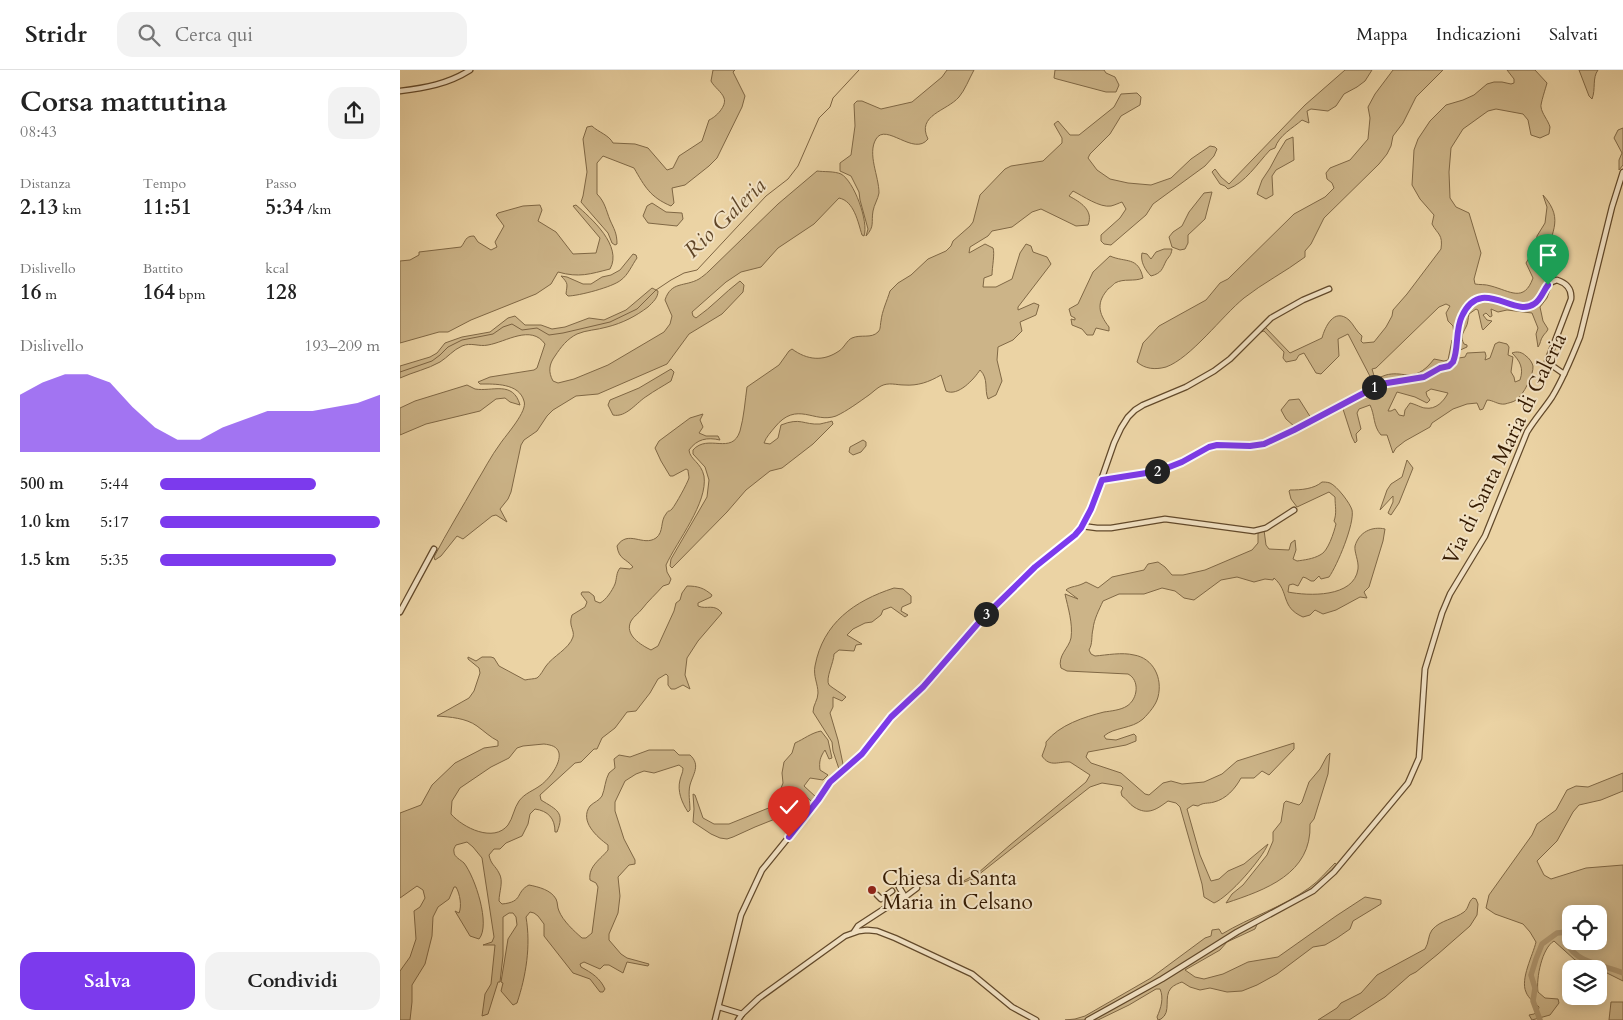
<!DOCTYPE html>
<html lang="it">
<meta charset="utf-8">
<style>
body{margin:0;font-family:Cardo,serif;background:#f2f2f2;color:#222;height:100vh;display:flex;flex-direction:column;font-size:19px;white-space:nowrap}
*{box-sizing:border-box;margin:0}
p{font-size:16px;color:#767676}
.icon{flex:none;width:28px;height:28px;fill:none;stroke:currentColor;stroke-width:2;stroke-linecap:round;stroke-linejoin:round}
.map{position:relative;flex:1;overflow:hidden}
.sheet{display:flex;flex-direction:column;background:#fff;width:400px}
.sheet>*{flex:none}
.controls{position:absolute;left:1162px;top:835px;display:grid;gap:10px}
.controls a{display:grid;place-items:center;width:45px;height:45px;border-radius:10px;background:#fff;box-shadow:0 2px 12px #0003;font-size:25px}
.pin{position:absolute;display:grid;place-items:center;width:42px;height:42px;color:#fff;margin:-51px -21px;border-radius:50% 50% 50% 0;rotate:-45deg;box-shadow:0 0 5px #0007}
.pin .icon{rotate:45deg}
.km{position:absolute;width:25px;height:25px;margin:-12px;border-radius:50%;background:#222;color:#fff;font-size:14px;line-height:25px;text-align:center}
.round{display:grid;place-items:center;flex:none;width:52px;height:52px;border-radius:15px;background:#f2f2f2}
.headline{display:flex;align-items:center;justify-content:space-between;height:85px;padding:0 20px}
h1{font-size:28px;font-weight:700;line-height:38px}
.stats{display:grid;grid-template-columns:repeat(3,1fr);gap:8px;height:85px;padding:5px 20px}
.stats div{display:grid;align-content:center}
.stats b{font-size:21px;font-weight:700}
.stats small{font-size:14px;font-weight:400}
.stats p{font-size:14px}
.chart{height:140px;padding:10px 20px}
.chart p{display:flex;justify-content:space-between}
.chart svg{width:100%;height:90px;margin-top:5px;fill:#7c3aed;opacity:.7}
.action{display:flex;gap:10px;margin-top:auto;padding:10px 20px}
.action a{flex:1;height:58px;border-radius:15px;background:#7c3aed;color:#fff;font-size:20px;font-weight:700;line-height:58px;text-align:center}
.action a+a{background:#f2f2f2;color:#222}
ul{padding:0 20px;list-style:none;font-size:16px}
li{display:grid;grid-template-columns:80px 60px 1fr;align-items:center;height:38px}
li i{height:12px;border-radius:6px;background:#7c3aed}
header{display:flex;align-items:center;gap:30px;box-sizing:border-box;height:70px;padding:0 25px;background:#fff;border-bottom:1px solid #e0e0e0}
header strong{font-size:24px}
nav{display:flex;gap:28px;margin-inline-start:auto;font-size:18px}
.search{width:350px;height:45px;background:#f2f2f2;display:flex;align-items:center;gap:12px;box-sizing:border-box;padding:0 18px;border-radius:15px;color:#767676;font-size:19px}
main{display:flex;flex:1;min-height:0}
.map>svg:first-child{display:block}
.green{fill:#ccb488;stroke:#806845;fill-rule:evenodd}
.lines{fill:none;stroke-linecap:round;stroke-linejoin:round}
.stream{stroke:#7d6442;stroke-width:1}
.river{stroke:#ad946d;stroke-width:5.5}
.minor-casing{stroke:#62492a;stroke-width:7}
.minor{stroke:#f2e2c4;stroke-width:4.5}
.route-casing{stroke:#fff;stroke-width:10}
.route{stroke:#7c3aed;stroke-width:6}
.poi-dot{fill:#8f2418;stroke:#f2e2c4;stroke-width:2}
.labels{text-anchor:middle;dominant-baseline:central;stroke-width:4;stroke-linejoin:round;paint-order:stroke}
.street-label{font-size:21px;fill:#351b02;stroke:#f2e2c4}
.poi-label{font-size:21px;fill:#351b02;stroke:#f2e2c4;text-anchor:start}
.water-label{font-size:22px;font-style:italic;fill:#5f4527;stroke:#f2e2c4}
</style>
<header>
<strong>Stridr</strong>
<div class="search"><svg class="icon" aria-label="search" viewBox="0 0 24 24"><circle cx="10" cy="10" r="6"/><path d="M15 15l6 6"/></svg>Cerca qui</div>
<nav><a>Mappa</a><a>Indicazioni</a><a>Salvati</a></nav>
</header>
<main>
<section class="sheet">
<div class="headline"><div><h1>Corsa mattutina</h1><p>08:43</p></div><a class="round"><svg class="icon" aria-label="share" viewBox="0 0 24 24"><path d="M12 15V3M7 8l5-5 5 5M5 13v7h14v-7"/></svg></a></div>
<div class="stats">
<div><p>Distanza</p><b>2.13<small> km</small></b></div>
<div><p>Tempo</p><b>11:51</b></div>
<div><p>Passo</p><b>5:34<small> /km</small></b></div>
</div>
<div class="stats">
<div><p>Dislivello</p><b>16<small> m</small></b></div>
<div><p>Battito</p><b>164<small> bpm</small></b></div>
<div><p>kcal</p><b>128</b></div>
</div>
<div class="chart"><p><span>Dislivello</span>193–209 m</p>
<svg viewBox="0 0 160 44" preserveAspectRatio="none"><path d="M0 44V16L10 10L20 6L30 6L40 10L50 22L60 32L70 38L80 38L90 32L100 28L110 24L120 24L130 24L140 22L150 20L160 16V44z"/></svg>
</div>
<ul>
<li><b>500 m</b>5:44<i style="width:71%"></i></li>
<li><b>1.0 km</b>5:17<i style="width:100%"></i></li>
<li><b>1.5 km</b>5:35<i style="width:80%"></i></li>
</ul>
<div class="action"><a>Salva</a><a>Condividi</a></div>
</section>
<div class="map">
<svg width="1223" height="950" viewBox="0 0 1223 950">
<rect width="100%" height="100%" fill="#ebd3a4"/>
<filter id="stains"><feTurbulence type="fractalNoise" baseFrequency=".004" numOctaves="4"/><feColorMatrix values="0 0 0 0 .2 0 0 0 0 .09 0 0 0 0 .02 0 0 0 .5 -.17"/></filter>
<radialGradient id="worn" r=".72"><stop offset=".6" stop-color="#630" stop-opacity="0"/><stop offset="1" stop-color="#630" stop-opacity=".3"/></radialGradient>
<g class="green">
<path d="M313 0H335L333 2 345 26 342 37 317 88 309 96 285 115 272 118 274 133 271 136C250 127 245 117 234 98L203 86 197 93V124C205 132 206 140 210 150 214 159 217 163 217 174L215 175 212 173 208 163 181 132 183 126 187 102 183 69 187 57 192 56C198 62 209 65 213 73L235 74 248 78 267 100 273 98 279 86 302 71 309 50C316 47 327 36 324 28 322 22 314 17 311 11Z"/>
<path d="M547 0H574C569 9 565 20 559 27 547 41 516 45 528 69 514 87 486 52 476 69 467 84 479 106 479 123 478 129 474 135 473 141 471 153 475 156 466 166L468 159 460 130 459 122 451 106 440 101V93L451 85 455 56 454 34 457 31H462L481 39 512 32 542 7Z"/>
<polygon points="655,0 704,0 706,3 715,7 719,15 716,22 706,22 657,9 654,8"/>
<path d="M945 0H972L965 11 957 17 944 24 936 36 928 41 911 39 907 41 909 53 902 50C893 58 879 65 875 78L870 80C857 94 845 113 828 119L825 116 820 114 812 102 815 99 821 107 829 114 905 35Z"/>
<path d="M993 0H1043L1016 27 1003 53 993 66 991 76 987 84 979 94 924 148 911 174 905 181V187C885 202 863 213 844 228 822 246 791 288 766 297 755 300 745 299 737 292L743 273 759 256 806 230 820 213 828 209 894 144 925 127 934 118 932 113 927 109 926 103 930 98 950 90 968 69 970 48 968 37 975 24Z"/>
<path d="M1107 0H1135L1147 13C1146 17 1140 35 1141 37 1142 44 1148 50 1150 57L1149 64 1140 68 1131 65 1128 50 1123 44 1096 39 1088 41 1063 59 1051 78 1049 102 1050 128 1056 137 1069 143 1081 183 1074 209 1075 214C1080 215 1085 214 1091 216 1110 221 1124 233 1133 208L1126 193 1136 176 1137 166 1145 153 1147 137 1143 125C1167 152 1147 163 1148 191 1148 198 1153 204 1154 210L1134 233 1125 235 1084 227 1067 236 1056 266 1054 265 1053 256 1048 251 1046 243 1050 236 1046 234 1039 237 976 298 972 299 975 309C979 308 982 306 986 305 993 303 1000 304 1007 305 1019 306 1028 297 1034 289L1044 291 1048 290 1052 270 1057 268 1051 293 1026 305 1002 310 966 321 964 319 974 314 948 264 938 269 939 286 921 304 916 303 904 283 899 285 896 290 886 292 883 288 884 282 864 261 861 262 865 257 890 283 922 268C925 257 934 237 949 250 954 255 956 261 962 266L961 271 963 273 974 272 986 257 992 246 993 240 1007 224 1041 179C1043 164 1038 165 1032 154L1034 145 1020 129 1012 115 1014 80 1018 69 1030 51 1046 35 1063 30 1074 25 1087 14 1094 12H1102L1111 14 1114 13V9Z"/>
<path d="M1179 0H1198C1192 8 1196 19 1192 29L1189 26Z"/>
<path d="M737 23 741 27 740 35 721 46 710 64 690 84 688 88 697 100 710 109 728 113 751 115 771 108 791 89 810 76 815 77 817 79 814 86 805 96 753 134 746 145 711 175 704 174 701 171V165L720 148 726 139 722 132C719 133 715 135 711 136 700 138 683 126 673 121L669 126C680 132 694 140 688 155L676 156 641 139 632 142 612 157 592 161 588 166 570 177 569 183 585 174 593 178C595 183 592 198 592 205L584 208 583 217H596L612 209 620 183 626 174 631 176 633 182 647 187 651 194 618 237V240L634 233 639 235 636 245 620 252 622 261 613 270 598 277 597 290 602 311 596 325 588 329C584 319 589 309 580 300 574 309 558 327 546 321L541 305C529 312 518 316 504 315 496 315 489 312 481 316 477 318 473 322 469 325 459 332 447 341 436 346 414 354 397 330 375 357 371 362 366 367 364 373L370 374 378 368 381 355C401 347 403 355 420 354 424 353 429 352 432 351L433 354 413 374 382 398 370 401 346 420 327 442 272 498 270 496 271 489 307 427 309 410 305 397 293 384V380C308 363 332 386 340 361 344 347 345 331 347 317L379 295 389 281 392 279C407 290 423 292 439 281 444 278 447 270 452 268 461 264 471 269 478 262 481 259 480 255 481 251 482 241 487 231 490 221L498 213 511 205 528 189 546 181 551 176 553 171 570 156 573 152 580 125 605 99 611 96 643 91 662 73V68L654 54 658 51 670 65H679L714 37 721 24Z"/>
<polygon points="1223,58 1223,95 1219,100 1219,90 1222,83 1214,68 1218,60"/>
<polygon points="893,67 894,90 876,100 872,106 873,125 866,129 857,124 862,110 870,98 878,83 886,70"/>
<path d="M417 101C424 102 434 101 441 104 454 111 469 152 464 166L462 165C458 152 454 131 439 128L414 154 378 178 361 197 341 202 326 212 292 242 293 246 296 248C312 237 324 223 340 211L344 215 343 222 322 244 289 264 267 294 198 324 176 326 153 340 147 346 137 361 124 370 121 375 111 422 108 429 100 439 107 452 96 445 92 446 63 469 57 466 41 486 35 490 34 487C47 462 62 438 76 413 84 400 91 386 100 374 106 365 128 341 124 331 119 313 95 314 80 314L78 312 90 307 134 300 137 298 145 274C131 254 106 272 88 275 79 277 71 272 62 276 53 280 48 287 40 292 28 299 13 302 0 308V296L30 287 37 283 45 273 62 267 90 262 108 248 115 246 125 255H141L152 259 165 257 189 248 204 250 226 240 252 218 258 221C258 228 253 232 248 237 236 246 223 253 207 257 197 260 186 260 177 264 167 269 161 277 155 286 149 294 148 302 153 311L158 313 174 309 208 295 264 262 270 254 272 246 265 230C271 211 285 217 299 209 302 207 306 204 309 201L378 134Z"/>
<polygon points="812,122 805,149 788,165 788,173 785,179 780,180 772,177 769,167 773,162 782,156 789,142 804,123"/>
<polygon points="252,133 266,142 282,143 283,149 277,156 248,153 243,146 247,136"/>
<path d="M140 135 142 140 138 151 156 162 173 184 196 183 200 168 173 136 176 135C191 148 223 176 210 199 190 204 179 208 158 202L151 214 136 224 71 250 48 262H39L0 273V191L10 190 19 185V182L61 177C66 171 65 166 74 166L78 172 91 180 97 177 95 172 104 156 96 145 98 143 123 136Z"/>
<path d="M764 179H772C771 186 769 186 766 191 762 199 762 203 751 206 745 200 740 191 742 183L747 184 751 189 756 182Z"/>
<path d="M233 184 236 185 237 188C232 195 228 205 221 210 213 217 178 226 168 226L166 224C167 214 169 214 161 206L167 207 183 214H191L202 207 211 205 220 200Z"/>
<path d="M710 186C726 193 738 186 743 208 734 212 724 208 715 213 715 213 710 218 709 218 696 232 698 243 709 257V261L696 258 693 265H687L682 259 672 255 671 249 675 250V248L671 246 669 239 678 234 693 202Z"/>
<path d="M1150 215 1151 217 1147 228 1140 237 1143 251 1148 259C1147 262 1145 263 1143 266 1140 270 1141 273 1138 277L1136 264 1138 258 1132 243 1107 240 1098 242 1091 239 1092 246 1090 247 1086 243 1083 245 1087 250 1092 251 1083 260 1082 258 1078 240 1076 239 1069 244C1068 248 1068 254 1066 257 1063 263 1060 267 1064 274L1067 275V277L1058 281 1059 288 1065 287 1067 283 1085 282 1086 286 1085 290 1090 288 1095 274 1099 272 1107 274 1109 277 1108 285 1113 287 1111 302 1114 307 1115 312 1120 310C1124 298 1120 291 1112 283 1117 281 1122 282 1126 286 1129 288 1132 292 1133 296 1134 304 1123 326 1116 330 1114 332 1108 333 1105 334 1098 335 1093 330 1087 330L1083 339 1080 340 1077 333 1067 334 1053 339 1032 353 1030 357 1005 371 996 378 993 383 987 365H981C973 356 975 345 970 335L959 339 957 343 961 359 956 364 957 371 955 373 952 367 942 336 967 324 972 327 975 324 976 318 987 314 1010 311 1053 294C1056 275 1058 231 1085 229 1094 228 1121 235 1131 237ZM1031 319 1048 323C1044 331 1036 340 1025 338 1022 338 1015 334 1010 333L1005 340 1004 346 999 345 995 339 991 341H988L997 322 1015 327 1027 333 1030 330 1027 326 1026 322Z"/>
<path d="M271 299 274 302 271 311C263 316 254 321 247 326 237 332 226 348 213 345L208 335 210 330 239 318Z"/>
<path d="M67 315C70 316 72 318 75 319 92 322 113 310 120 335L110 332 105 328 96 329 80 341 26 354 0 365V338L15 331Z"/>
<polygon points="899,329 911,348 895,357 886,349 881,340 889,330"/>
<path d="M303 344 300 350 303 357 299 363 306 366H318L320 370C307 367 297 369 289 380 290 390 301 392 304 406 308 433 277 471 266 495L267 502 271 509 269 514 263 516C256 524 248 531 242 539 238 544 234 546 231 551 224 565 241 575 251 580L258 576 274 541 276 533 280 530 282 523 287 516C298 516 304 518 312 525L311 527 298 533V536C307 540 314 533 322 543L298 571 287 588 285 605 290 619 283 615 275 619H271L268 615V606L266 604 258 609 250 623 236 641 227 642 215 658 202 668 197 679H194L181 692 175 693 140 725 141 730C157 740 165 742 157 762H155C155 748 148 741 135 739L130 744 128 754 122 766 106 773 100 779H94L89 785C91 795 95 795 99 803 104 811 99 822 99 831L102 834C124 832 115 822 129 815 139 817 151 820 156 829 158 833 157 837 159 841 163 851 174 861 182 868H186L192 863 198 817 196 813 190 810C188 796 201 789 208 780V775C197 767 179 751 190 736 194 732 199 731 202 726 205 719 205 710 209 703 211 701 213 700 215 698L214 689 219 685 230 687 249 680H274L279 685H290C301 695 293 704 290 715 288 723 290 732 290 740L288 742C282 733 277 721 280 710 281 705 283 703 283 698L279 695 254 703 244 701 236 704 225 711 215 732V741L224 769 235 790V794L229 795 218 807 220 826 218 843 209 864V870L221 884 227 888 249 894 248 896 227 892 223 903 209 895H204L200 899 184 892 180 894 181 897C192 903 200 908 205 919L203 922H200L190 909 173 903 144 866V854L138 846 134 843 130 842 126 847C131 876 126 906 117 933L113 935 101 921 103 913 101 912 108 869 117 855 116 847 113 843H109L103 847V886L100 912H98L88 944 82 946 85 924 91 914 95 875H83L92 872 94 867 82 788 73 777 67 772 56 775C55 777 53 779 54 782 54 787 61 790 64 793 75 807 91 855 79 869L70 866 55 841 59 843C62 836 60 824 56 817H54L49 829 38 837 33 847 32 866 25 894 12 915V932L10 950H0V901L10 887 16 869 14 841 20 837 25 828 23 820 17 816 0 828V743L21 735 32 715 55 693 84 678 98 676V671C90 667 84 661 77 656 66 648 50 647 37 646L69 628 74 621 80 603 79 598 68 589V587L76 591 82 587H91L94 588 99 596 125 610C129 609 134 609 137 608 141 605 143 600 146 596 153 586 169 579 173 567 175 560 168 556 172 545L185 537 187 532 181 524 182 522H189L194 526 195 531 200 533C206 530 212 521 215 514 217 508 216 503 220 498L230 499 233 497C226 488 219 490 217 476 228 459 243 477 256 468 264 462 260 451 266 444 269 439 268 443 272 439 276 434 287 414 289 408 289 406 288 402 288 400L286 399 273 406H270L261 391 255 378 259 371 290 348ZM144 674C151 675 157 676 159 683 161 694 149 709 141 715 133 721 125 723 119 731 114 738 113 748 108 755 94 773 63 758 51 744L52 731 60 718 91 697 109 688 117 678 123 676Z"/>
<polygon points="463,370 466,372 466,376 461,382 453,385 449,382 450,377"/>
<polygon points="1007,390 1013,398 999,433 991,445 988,443 993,432 993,426 980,440 987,420 991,414 1002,407"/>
<path d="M922 412C924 412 927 412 930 413 937 416 950 433 952 440 955 453 937 496 929 507L921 509 919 506 914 511H911L906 508 903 507 898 516 893 514 889 515 888 522C908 526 954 528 958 499 959 491 954 482 955 476 959 462 972 456 985 459L983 471 969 517 964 522 967 528 960 527 936 540 923 544 915 540 910 545 903 547C880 537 890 522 874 508L873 510 865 509 854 512 837 507 821 510 794 530 784 528 775 521 762 518 744 524H719L703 531C699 540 694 549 693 559 691 567 693 573 689 580L691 584 695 586C707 585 722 582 734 585 753 588 763 608 758 627 756 635 749 643 743 649 732 659 714 657 704 666L706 669 716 670 734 664 736 666V671L726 675 688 682 686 687 691 693 721 703 745 724 749 725 763 713 771 711 782 714 804 712 822 704 837 691 894 673V679L869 705 862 701 854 708H841C835 719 826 729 814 732 807 734 804 732 798 736L793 735 787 739 800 785 811 811 819 809 828 801 844 794 868 774C862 789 829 827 814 833L804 827 802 814 780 737 776 733 768 731C757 739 748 746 734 737 729 734 727 729 722 726L721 722 723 718 721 716 702 713 690 717 573 809 558 814 578 803 610 775 686 712 690 705 670 692C659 691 650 698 642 686L646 675V672C659 655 684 647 704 642 711 641 721 640 727 636 738 629 740 610 728 604L667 601 661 598C657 586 669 578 671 568 673 553 668 538 665 524L678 529 666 520C670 516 678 517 686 512L698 518 712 507 744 500 748 494 758 492 765 497 772 505H783L805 500 852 480 858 473V463L864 460 866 475 869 479 889 480 891 473 895 470 896 480 893 489 897 491C904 490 913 489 920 485 928 482 934 462 936 454L934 451C937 443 935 436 935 427L929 422 897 437 891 429 889 421 890 420C901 420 914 419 922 412Z"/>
<path d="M494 518 503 519 511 526V533L502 537 501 541 508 545 505 547 491 537 483 540 481 545 472 552 465 553 453 559 447 565 462 574 456 575 454 581 439 580 434 584C434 592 425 609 429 615 434 619 441 623 446 627L442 631 433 627V637L430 643 438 670 443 694 439 699 433 681 432 672 413 642C413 635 418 630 418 623 418 614 413 606 415 596 423 553 454 531 494 518Z"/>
<path d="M421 661 428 670 432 688 429 689 425 680C420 687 419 692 420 700L428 705 423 710 410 708 404 716 416 727 412 732 400 721 396 722 385 740 375 749 355 757 333 767 327 769 320 768 311 764 293 752 294 739 293 724 295 725 303 748 314 754H329L371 737 376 731 383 713 382 703 384 692 392 683 395 673C404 669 411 663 421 661Z"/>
<path d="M930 683 928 704 914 749 910 754C912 804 865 820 826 833L832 824 843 815 867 785 873 771V762L881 752 884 733 886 731 899 735 902 732 909 712 920 699 927 686Z"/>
<path d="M1223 703V721L1201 730 1179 735 1173 742 1157 771 1137 791 1144 805 1151 809 1186 798 1223 795V911L1199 899 1175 890 1154 871C1142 878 1136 908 1138 922L1145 928 1158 929 1159 933 1150 945 1132 950 1129 945 1134 944 1138 941 1139 937C1135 933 1128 928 1126 922 1120 909 1133 885 1136 872L1130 862 1123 854 1095 844 1086 838 1089 825 1132 765 1137 754 1156 740 1167 720 1176 716 1188 717ZM1171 844H1199V871H1171Z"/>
<path d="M935 793 937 795 909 821 860 848 855 859 827 872 820 880 785 900 795 907 804 909 823 904 848 892 878 887 936 846 965 827 981 830V834L953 851 950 859 937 868 925 875 913 877 877 904 857 915 842 921 827 922 810 918 800 920 790 917 782 912C779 913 774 915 771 918 763 927 772 942 761 949L758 950 757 947C761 938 764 928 760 919H756L729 935 698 950H665L675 949 685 946 751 908 805 868 811 866 812 860 819 859 822 864C850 847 883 837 909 818 919 811 927 801 935 793Z"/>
<path d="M1073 828 1076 829 1078 834 1077 845 1070 856 1038 884 1016 902 1010 905 985 927 949 950H918L937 938 941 933 961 923 977 905 1025 879C1029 873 1028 865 1032 860 1040 850 1055 849 1064 842 1069 838 1068 832 1073 828Z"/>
<polygon points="1211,932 1223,932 1223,950 1209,950"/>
</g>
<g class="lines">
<polyline class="stream" points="0,302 32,291 40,285 48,277 62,270 93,264 103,257 112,254 122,260 137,258 149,265 163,263 210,252 237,239 256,220 271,210 284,203 297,200 366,126 388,109 398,96 419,48 430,37 433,28 459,0"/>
<path class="river" d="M1140 950 1133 931 1135 918 1131 905 1136 889 1142 874 1157 863 1167 862C1168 866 1167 871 1168 874 1175 893 1208 896 1223 903"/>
<defs>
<g id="minor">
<path d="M0 21C25 18 48 14 70 0"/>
<path d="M702 410 759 401 782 392 809 377 817 375 850 376 864 374 894 360 981 314 1024 307 1040 298 1049 296 1053 292C1059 278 1055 260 1062 246 1080 207 1108 243 1130 236 1144 232 1142 213 1157 210 1166 213 1172 219 1171 229L1147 292 1164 304"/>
<polyline points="682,456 697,458 711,458 765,449 854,461 866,458 894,440"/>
<polyline points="0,542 34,479"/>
<polygon points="509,808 512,809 517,815 517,818 505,827 499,817"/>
<polyline points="477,825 481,829 492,821"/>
<polyline points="489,835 497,837 504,832 505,827"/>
<polyline points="454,862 458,856 504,826"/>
<polyline points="319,937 342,944"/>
<polyline points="315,950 341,845 362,800 418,731 430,712 462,684 491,647 523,617 581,550 635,497 677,463 691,439 714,373 721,358 728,347 735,340 743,335 786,317 814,301 830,289 871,248 903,230 929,219"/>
<polyline points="338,950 342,944 359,928 445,866 459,861 467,860 477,861 495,868 572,904 612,937 636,950"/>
<path d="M688 950 762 909 837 862 913 821 934 802 1008 713 1019 688 1025 599 1042 543 1050 524 1085 466 1127 362C1135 349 1144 339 1152 327 1163 309 1172 287 1180 267L1212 137 1223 102"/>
</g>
</defs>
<use href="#minor" class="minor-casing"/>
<use href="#minor" class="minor"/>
</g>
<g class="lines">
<defs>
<path id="route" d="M389 767 418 730 430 712 462 684 491 647 523 617 581 550 635 497 675 465 681 458 691 439 702 410 759 401 782 392 809 377 817 375 850 376 864 374 894 360 981 314 1024 307 1040 298 1049 296 1053 292C1059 278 1055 260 1062 246 1081 205 1114 248 1134 234 1141 230 1143 221 1148 215"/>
</defs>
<use href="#route" class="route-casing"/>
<use href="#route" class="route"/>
</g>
<circle class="poi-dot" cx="472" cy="820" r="5"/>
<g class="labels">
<g class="street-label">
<text transform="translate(1105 379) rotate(-64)">Via di Santa Maria di Galeria</text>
</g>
<g class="poi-label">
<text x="482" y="808">Chiesa di Santa<tspan x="482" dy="24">Maria in Celsano</tspan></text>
</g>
<g class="water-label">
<text transform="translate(325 148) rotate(-44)">Rio Galeria</text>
</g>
</g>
<rect width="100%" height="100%" filter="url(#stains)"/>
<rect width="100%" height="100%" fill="url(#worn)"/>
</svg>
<div class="controls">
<a><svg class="icon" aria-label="locate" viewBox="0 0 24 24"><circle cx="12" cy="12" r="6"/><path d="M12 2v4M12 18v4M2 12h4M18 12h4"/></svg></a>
<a><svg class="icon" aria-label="layers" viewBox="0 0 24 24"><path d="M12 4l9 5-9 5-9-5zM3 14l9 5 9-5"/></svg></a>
</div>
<div class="pin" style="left:1148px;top:215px;background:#1e9e55"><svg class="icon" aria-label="arrive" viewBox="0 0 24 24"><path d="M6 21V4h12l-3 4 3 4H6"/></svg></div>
<div class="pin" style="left:389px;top:767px;background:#d93025"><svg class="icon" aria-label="check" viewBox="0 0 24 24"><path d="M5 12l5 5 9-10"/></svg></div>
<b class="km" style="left:974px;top:317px">1</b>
<b class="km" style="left:757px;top:401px">2</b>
<b class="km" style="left:586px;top:544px">3</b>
</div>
</main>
